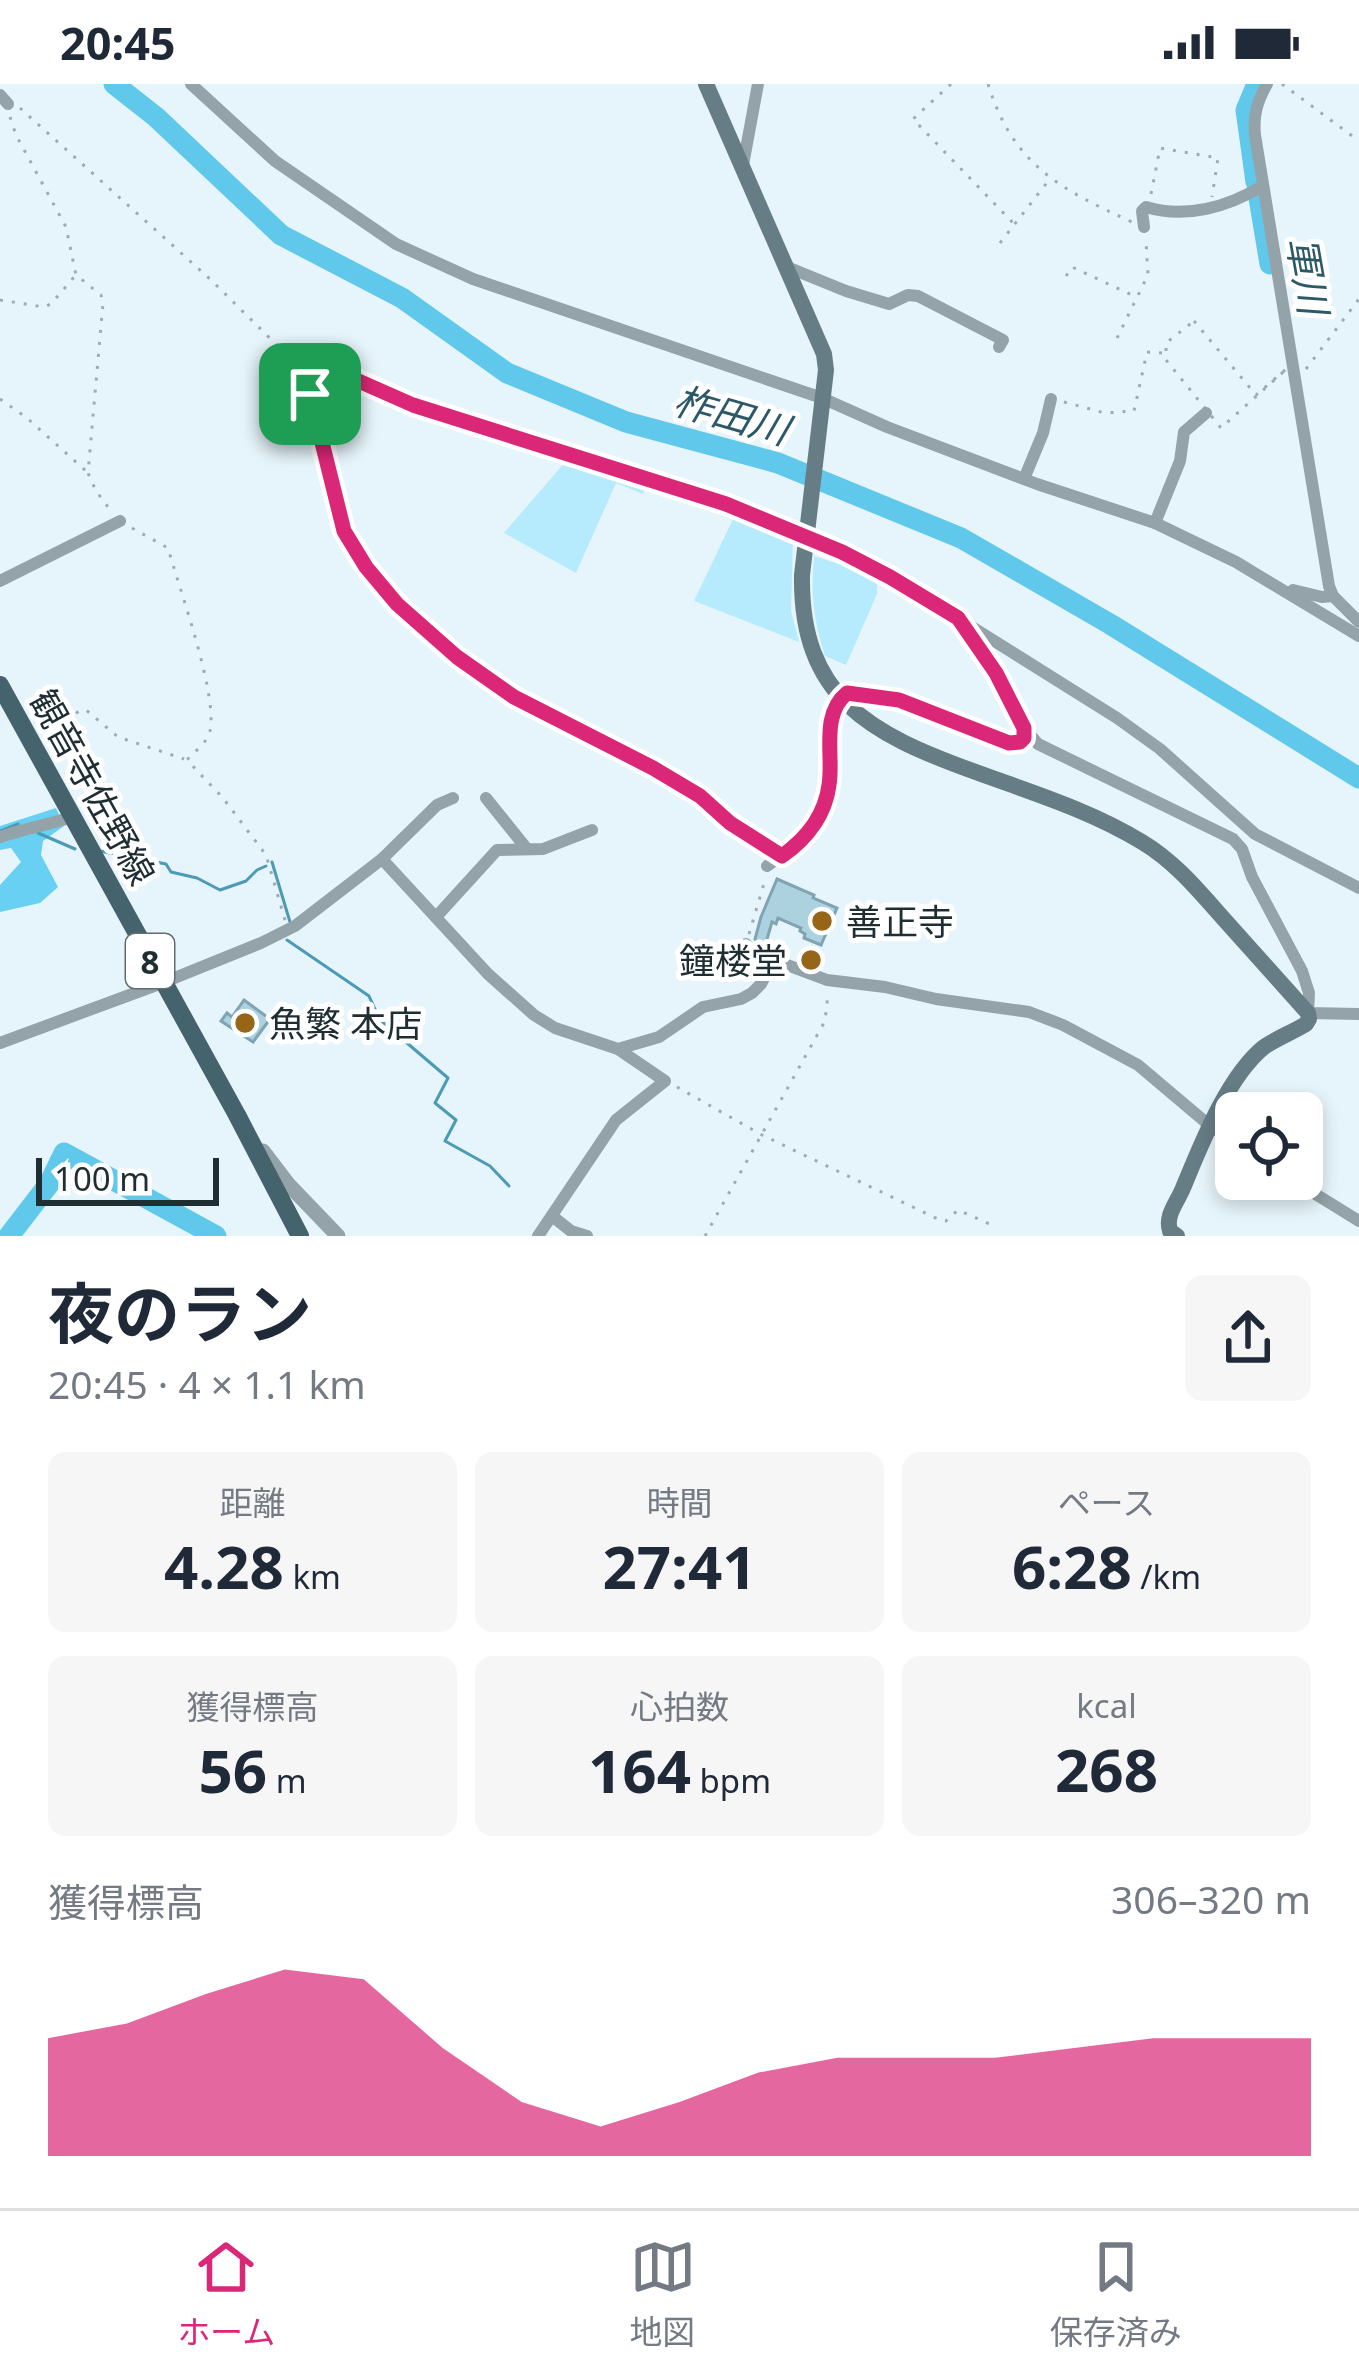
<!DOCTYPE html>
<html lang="ja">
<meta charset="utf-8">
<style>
body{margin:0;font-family:"Noto Sans","Noto Sans JP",sans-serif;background:#f6f6f7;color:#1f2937;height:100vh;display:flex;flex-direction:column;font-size:45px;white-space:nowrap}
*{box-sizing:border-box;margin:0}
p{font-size:39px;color:#747a83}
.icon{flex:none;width:66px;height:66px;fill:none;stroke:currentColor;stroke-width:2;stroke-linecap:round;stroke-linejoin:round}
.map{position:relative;height:1152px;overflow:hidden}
.drawer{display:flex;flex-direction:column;background:#fff;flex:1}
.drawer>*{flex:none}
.controls{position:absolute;left:1215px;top:1008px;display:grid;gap:24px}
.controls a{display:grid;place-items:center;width:108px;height:108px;border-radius:18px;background:#fff;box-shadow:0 6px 18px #0003;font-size:60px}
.scale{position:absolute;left:36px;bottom:30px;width:183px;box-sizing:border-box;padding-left:12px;border:6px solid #1f2e33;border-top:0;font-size:33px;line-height:42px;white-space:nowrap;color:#1f2e33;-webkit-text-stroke:9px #fff;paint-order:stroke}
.pin{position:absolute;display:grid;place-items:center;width:102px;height:102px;color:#fff;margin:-51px;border-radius:24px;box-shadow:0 6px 18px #0006}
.round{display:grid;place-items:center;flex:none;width:126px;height:126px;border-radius:18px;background:#f6f6f7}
.summary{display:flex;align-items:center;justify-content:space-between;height:204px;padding:0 48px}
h1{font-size:66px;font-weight:700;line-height:90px}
.figures{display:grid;grid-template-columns:repeat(3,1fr);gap:18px;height:204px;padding:12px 48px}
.figures div{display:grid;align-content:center;border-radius:18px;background:#f6f6f7;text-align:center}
.figures b{font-size:60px;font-weight:700}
.figures small{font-size:33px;font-weight:400}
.figures p{font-size:33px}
.chart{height:336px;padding:24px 48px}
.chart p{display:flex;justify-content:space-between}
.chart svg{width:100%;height:216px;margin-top:12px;fill:#db2777;opacity:.7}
.status{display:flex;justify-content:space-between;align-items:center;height:84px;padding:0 60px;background:#fff;direction:ltr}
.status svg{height:33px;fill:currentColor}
.menu{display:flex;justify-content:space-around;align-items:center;height:168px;border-top:3px solid #e0e1e3;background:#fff;font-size:33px;color:#747a83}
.menu a{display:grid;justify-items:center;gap:6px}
.menu .selected{color:#db2777}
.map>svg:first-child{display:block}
.green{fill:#b6eafd}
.forest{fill:#68d0f2}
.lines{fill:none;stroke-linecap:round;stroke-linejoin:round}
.stream{stroke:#4c9ab4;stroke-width:3}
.river{stroke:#60c9eb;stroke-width:21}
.building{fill:#acd2e0;stroke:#80a4b2;stroke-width:3}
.path{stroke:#9dacb2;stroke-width:3;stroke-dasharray:3 9;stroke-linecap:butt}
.minor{stroke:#93a3a9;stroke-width:12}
.tertiary{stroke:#93a3a9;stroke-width:15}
.secondary{stroke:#667d86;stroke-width:16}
.primary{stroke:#45636d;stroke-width:18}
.route-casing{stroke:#fff;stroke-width:24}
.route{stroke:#db2777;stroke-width:15}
.poi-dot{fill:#976518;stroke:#fff;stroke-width:4.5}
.labels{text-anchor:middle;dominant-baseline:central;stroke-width:10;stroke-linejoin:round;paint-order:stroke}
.shield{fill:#fff;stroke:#626d70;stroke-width:3}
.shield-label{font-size:33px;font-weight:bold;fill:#1f2e33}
.street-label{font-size:36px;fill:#1f2e33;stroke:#fff}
.poi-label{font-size:36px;fill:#1f2e33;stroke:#fff;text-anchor:start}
.water-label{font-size:39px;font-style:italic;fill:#2c5968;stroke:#fff}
</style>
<div class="status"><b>20:45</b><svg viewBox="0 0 49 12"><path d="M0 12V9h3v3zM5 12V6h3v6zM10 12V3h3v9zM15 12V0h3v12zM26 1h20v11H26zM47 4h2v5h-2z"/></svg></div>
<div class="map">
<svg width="1359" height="1152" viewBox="0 0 1359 1152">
<rect width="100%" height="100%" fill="#e6f5fb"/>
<g class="green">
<polygon points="566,377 647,400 643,410 616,399 576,489 504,449"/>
<polygon points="734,433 793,456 791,527 799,558 694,517"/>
<path d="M814 472 848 483 877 495V510L846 581 825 572C813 533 811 513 814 472Z"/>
</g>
<polygon class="forest" points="56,724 64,742 43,757 41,771 58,803 40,819 0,828 0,801 21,778 11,764 0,766 0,742"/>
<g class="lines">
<g class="stream">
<polyline points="0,747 18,740"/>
<polyline points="38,749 75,765"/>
<polyline points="100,767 166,780 171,788 197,794 220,806 246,797 257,786 266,782"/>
<polyline points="272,778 290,838"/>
<polyline points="287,856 369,912 380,936 448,994 435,1019 456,1036 445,1057 490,1082 509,1102"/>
</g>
<g class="river">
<polyline points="114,0 156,33 281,151 402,214 507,289 626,338 778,379 961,454 1110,540 1359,694"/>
<polyline points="1256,98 1246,26 1257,0"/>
<polyline points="1259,114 1270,180"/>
<polyline points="9,1152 49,1100 64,1069 216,1152"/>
</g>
</g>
<g class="building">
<polygon points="777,795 814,811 813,814 837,824 821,861 804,854 805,850 800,847 801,844 778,834 776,840 772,838 765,862 757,859 755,855 761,833"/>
<polygon points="244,916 270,935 253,958 221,937 227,929 232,933"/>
</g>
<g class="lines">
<g class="path">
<polyline points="951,0 913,35 1015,141"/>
<path d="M988 0C1013 81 1060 105 1132 138"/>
<polyline points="1282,0 1359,57"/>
<polyline points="20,24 210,195 298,282 310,310 344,447 366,483 397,520 457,573 515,613 653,684 700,712 730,739 769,764"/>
<polyline points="10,33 16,51 66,143 76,191 101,211 103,219 88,389 96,407 111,427"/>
<polyline points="1151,110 1160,64 1218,74 1212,113"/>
<polyline points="1000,159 1049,96"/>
<polyline points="1066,192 1072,183 1134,212"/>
<polyline points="0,216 44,223 51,220 75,192"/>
<polygon points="1194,237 1256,311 1292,280 1221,344 1166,276 1166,259"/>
<polyline points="1117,254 1148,191 1146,157"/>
<polyline points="300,283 319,295 345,291 413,321 726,420 749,430"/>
<polyline points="1306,285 1359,215"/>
<polyline points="0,315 27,334 86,387"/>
<polyline points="1064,318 1105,329 1134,327 1147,268 1162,269"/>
<path d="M132 444 168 464C179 504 218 610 210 647 207 659 195 667 187 676L223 714 266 771 285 836"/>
<polyline points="48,652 79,627 86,626 118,653 184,675"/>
<polyline points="749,850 765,796"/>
<polyline points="677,1003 762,1051 942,1137 946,1137 958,1126 992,1141"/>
<polyline points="705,1152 825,937 828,910"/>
</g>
<g class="minor">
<polyline points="191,0 275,77 396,160 473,195 822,314 887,343 1037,400 1155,439 1236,478 1359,552"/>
<path d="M1267 0C1257 18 1253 31 1255 51L1329 502 1333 512 1359 538"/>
<polyline points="0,11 8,20"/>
<polyline points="743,81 758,0"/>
<path d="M1144 143 1142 127 1146 123C1186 135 1228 123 1262 102"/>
<polyline points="787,183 846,207 889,220 908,211 918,212 1003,256 999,263"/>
<polyline points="1024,395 1043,349 1051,315"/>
<polyline points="762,436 842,468 890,493 958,534 996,589 1024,644 1038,660 1233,755 1242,765 1252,793 1302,887 1309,909 1308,929 1359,930"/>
<polyline points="1155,439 1180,377 1184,348 1206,329"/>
<polyline points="0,497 120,437"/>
<polyline points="1293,506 1322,513 1333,512"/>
<polyline points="964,538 1117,634 1160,665 1255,750 1359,804"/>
<polyline points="486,714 527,765"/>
<path d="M0 753C24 745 47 741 72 733"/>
<polyline points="382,775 488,890 534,931 555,944 618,965 665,997 616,1036 538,1152"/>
<path d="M767 782C797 760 816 747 828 710 837 678 817 634 847 609L899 616 1009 659 1020 658 1025 654 1024 645"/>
<polyline points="436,833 497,766 543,765 592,746"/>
<polyline points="746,860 750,867 827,896 885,903 936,915 1029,928 1063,941 1138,981 1209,1041 1236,1059"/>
<polyline points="0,959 162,899 261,859 295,842 382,775 437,721 453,714"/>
<polyline points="618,965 659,953 703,923 741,915 752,909 761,900 773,876"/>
<polyline points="1291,1095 1359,1137"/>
<polyline points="552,1132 571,1147 587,1152"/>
</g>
<polyline class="tertiary" points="263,1067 289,1101 338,1152"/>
<path class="secondary" d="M706 0 824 270 826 286 802 491C800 614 871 650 973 687 1030 708 1090 726 1142 758 1174 777 1198 806 1222 833 1251 865 1279 897 1308 929L1309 935 1306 940C1293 948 1277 954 1264 963 1227 993 1201 1061 1183 1104 1177 1119 1165 1131 1170 1147L1177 1152"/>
<polyline class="primary" points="0,601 237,1031 300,1152"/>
</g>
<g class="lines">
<defs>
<path id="route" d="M298 282 319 295 345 291 413 321 726 420 842 468 890 493 958 534 996 589 1024 644V654L1020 658 1009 659 899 616 847 609C820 631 834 672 829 701 825 732 806 755 782 772L730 739 700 712 653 684 514 613 457 573 397 520 366 483 344 447 310 310Z"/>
</defs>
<use href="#route" class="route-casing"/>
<use href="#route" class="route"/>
</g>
<g class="poi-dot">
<circle cx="822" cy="837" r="12"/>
<circle cx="811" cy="876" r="12"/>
<circle cx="245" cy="939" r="12"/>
</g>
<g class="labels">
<rect class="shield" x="126" y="850" width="48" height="54" rx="9"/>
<g class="shield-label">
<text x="150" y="877">8</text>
</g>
<g class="street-label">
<text transform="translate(93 703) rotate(61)">観音寺佐野線</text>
</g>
<g class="poi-label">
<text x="846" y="837">善正寺</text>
<text x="787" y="876" text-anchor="end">鐘楼堂</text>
<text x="269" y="939">魚繁 本店</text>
</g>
<g class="water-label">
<text transform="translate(1309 191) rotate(80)">軍川</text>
<text transform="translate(732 330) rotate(16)">柞田川</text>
</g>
</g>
</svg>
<div class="controls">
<a><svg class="icon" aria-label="locate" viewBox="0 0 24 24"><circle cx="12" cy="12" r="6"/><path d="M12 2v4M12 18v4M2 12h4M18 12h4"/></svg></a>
</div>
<div class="scale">100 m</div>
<div class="pin" style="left:310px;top:310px;background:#1e9e55"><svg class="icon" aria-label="arrive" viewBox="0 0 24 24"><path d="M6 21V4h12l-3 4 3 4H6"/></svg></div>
</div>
<section class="drawer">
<div class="summary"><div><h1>夜のラン</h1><p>20:45 · 4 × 1.1 km</p></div><a class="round"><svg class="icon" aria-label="share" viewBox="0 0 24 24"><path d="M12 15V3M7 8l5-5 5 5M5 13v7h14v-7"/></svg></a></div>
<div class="figures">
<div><p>距離</p><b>4.28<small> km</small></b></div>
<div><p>時間</p><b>27:41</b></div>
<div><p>ペース</p><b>6:28<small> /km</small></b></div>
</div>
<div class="figures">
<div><p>獲得標高</p><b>56<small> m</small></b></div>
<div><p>心拍数</p><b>164<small> bpm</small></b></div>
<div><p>kcal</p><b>268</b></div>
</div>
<div class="chart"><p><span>獲得標高</span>306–320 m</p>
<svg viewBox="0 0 160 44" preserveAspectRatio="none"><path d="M0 44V20L10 17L20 11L30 6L40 8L50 22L60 33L70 38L80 33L90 27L100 24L110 24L120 24L130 22L140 20L150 20L160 20V44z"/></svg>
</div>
</section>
<nav class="menu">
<a class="selected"><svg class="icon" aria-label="home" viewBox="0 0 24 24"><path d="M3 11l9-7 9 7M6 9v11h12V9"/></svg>ホーム</a>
<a><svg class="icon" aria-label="map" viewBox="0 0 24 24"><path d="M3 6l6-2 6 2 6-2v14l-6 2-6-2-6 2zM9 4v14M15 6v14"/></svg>地図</a>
<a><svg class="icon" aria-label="saved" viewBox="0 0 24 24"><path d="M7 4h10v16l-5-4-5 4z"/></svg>保存済み</a>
</nav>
